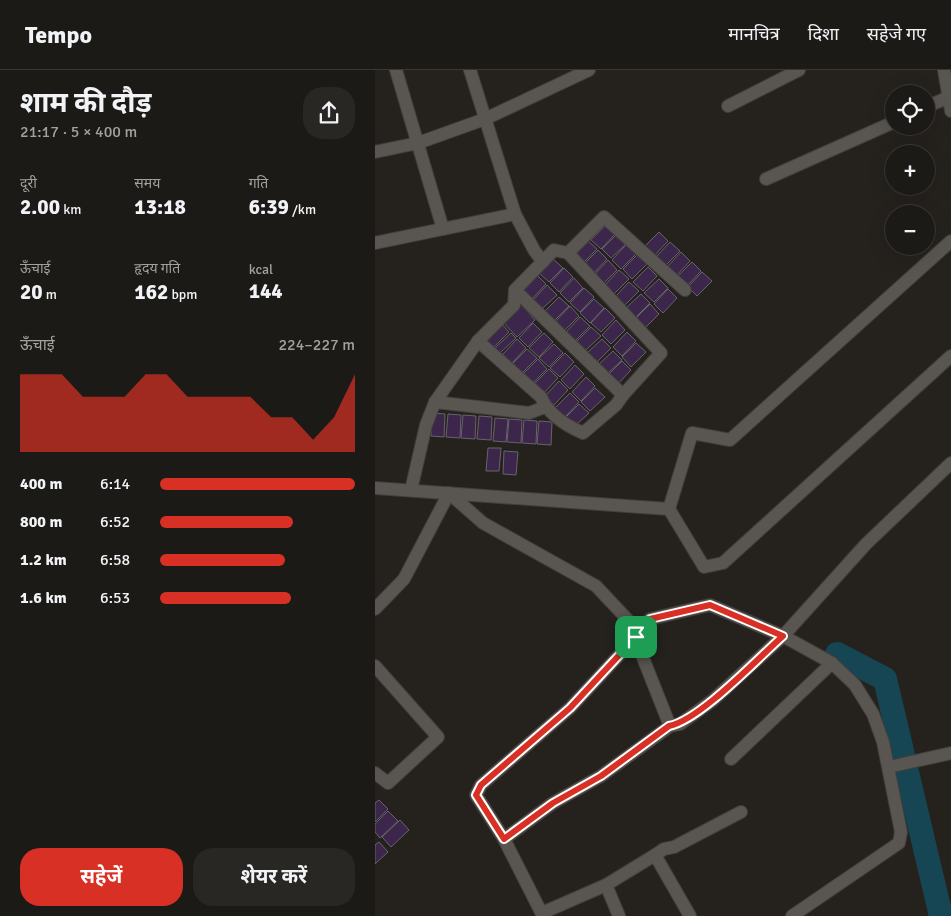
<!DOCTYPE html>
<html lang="hi">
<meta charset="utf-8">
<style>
body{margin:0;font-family:Signika,"Noto Sans Devanagari",sans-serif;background:#292723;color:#f1f3f6;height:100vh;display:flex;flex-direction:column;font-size:19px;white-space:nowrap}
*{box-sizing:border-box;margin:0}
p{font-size:16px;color:#a0a1a1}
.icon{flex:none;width:28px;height:28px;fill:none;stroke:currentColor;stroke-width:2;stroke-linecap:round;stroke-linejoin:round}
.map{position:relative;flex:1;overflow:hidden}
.drawer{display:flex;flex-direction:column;background:#1c1a16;width:375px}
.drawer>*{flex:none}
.fabs{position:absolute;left:510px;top:15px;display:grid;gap:10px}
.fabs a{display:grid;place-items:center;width:50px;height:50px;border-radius:50%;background:#1c1a16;box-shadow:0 5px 20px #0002,0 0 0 1px #3a3835;font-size:25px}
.pin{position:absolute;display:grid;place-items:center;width:42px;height:42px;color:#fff;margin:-21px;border-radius:10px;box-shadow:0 2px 8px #0006}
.round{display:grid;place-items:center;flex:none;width:52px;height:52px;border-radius:20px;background:#292723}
.summary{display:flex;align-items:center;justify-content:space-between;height:85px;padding:0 20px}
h1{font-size:28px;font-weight:700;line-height:38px}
.stats{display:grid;grid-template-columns:repeat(3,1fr);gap:8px;height:85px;padding:5px 20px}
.stats div{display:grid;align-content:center}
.stats b{font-size:21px;font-weight:700}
.stats small{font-size:14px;font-weight:400}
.stats p{font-size:14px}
.chart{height:140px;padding:10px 20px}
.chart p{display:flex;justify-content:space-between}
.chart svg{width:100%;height:90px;margin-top:5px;fill:#d93025;opacity:.7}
.cta{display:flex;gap:10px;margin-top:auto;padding:10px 20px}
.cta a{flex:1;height:58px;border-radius:20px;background:#d93025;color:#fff;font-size:20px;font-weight:700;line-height:58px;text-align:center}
.cta a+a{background:#292723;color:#f1f3f6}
ul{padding:0 20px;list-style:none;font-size:16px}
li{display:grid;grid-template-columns:80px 60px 1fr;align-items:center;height:38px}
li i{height:12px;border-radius:6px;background:#d93025}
header{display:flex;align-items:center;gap:30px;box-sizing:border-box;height:70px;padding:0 25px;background:#1c1a16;border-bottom:1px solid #3a3835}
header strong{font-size:24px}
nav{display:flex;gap:28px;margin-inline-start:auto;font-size:18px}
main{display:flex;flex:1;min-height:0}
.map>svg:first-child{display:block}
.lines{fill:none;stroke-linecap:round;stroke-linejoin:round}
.river{stroke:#164654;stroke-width:24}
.building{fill:#3c264c;stroke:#676469}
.minor-casing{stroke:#413e3b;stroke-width:14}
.minor{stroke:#595551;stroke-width:12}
.route-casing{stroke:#fff;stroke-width:10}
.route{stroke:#d93025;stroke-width:6}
</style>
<header>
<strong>Tempo</strong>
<nav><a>मानचित्र</a><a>दिशा</a><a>सहेजे गए</a></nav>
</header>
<main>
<section class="drawer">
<div class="summary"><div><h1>शाम की दौड़</h1><p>21:17 · 5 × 400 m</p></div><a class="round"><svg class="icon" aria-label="share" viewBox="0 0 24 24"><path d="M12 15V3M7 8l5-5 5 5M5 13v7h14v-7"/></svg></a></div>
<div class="stats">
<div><p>दूरी</p><b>2.00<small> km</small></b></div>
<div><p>समय</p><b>13:18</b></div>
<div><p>गति</p><b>6:39<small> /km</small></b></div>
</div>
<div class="stats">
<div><p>ऊँचाई</p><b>20<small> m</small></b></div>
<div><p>हृदय गति</p><b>162<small> bpm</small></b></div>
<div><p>kcal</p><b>144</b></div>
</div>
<div class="chart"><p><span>ऊँचाई</span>224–227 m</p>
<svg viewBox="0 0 160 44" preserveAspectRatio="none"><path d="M0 44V6L10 6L20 6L30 17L40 17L50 17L60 6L70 6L80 17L90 17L100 17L110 17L120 27L130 27L140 38L150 27L160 6V44z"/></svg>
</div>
<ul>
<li><b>400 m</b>6:14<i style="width:100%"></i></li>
<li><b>800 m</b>6:52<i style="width:68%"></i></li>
<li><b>1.2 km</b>6:58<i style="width:64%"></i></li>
<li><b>1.6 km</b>6:53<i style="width:67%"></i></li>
</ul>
<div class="cta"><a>सहेजें</a><a>शेयर करें</a></div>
</section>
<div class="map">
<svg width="576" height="846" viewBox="0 0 576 846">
<rect width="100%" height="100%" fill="#25221e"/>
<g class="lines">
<polyline class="river" points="462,584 510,609 566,846"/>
</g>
<g class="building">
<polygon points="231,155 240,164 226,179 216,170"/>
<polygon points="284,162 293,171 279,186 270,176"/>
<polygon points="241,165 251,174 236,188 227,179"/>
<polygon points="212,170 222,179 207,194 198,185"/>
<polygon points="295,172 305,181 290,196 281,187"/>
<polygon points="251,175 261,184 246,199 237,190"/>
<polygon points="223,180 232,189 218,204 209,194"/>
<polygon points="306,182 315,191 301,206 292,197"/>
<polygon points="262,185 272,194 257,209 248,199"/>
<polygon points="178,189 188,198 174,212 164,203"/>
<polygon points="233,190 242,200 228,214 219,205"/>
<polygon points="317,192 326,201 312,216 302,207"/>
<polygon points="273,197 282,206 268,221 258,212"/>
<polygon points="189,198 198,207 184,222 175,213"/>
<polygon points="244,200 254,209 239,224 230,215"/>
<polygon points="327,202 337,211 322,226 313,217"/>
<polygon points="162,205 171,214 157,229 148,220"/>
<polygon points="199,208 208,218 194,232 185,223"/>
<polygon points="284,209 293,218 279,232 269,223"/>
<polygon points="254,212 264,221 249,236 240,227"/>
<polygon points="172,215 182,225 167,239 158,230"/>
<polygon points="209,218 219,227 205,242 195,233"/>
<polygon points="293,219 302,228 288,243 279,234"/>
<polygon points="266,224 275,233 260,248 251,238"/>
<polygon points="184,227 194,236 179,251 170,241"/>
<polygon points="219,229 229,238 215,253 205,243"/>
<polygon points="145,233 160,250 142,267 126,250"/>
<polygon points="275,234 284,244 270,258 260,249"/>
<polygon points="195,236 204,246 190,260 181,251"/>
<polygon points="230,238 240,248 226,262 216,253"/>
<polygon points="205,247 215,256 200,271 191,262"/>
<polygon points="241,250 250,260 236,274 227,265"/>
<polygon points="125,252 134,262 118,278 110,270"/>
<polygon points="158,253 167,262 153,277 144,268"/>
<polygon points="216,257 226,266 211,280 202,271"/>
<polygon points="252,262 261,271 247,286 238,277"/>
<polygon points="136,263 141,268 125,283 120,278"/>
<polygon points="169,263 178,272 164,287 154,278"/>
<polygon points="142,269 151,278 137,293 128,284"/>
<polygon points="227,269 236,278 221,293 212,283"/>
<polygon points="261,273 271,282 256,297 247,287"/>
<polygon points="179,274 188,283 174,297 164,288"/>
<polygon points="152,279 162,288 147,303 138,293"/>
<polygon points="238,281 247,290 232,304 223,295"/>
<polygon points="190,283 199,292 185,307 175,298"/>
<polygon points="163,289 172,299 158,313 148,304"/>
<polygon points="247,291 256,300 242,315 232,306"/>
<polygon points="200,295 209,304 195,319 186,310"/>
<polygon points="174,299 183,308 169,323 159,314"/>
<polygon points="211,307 220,316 206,331 197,322"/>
<polygon points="184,311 193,320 179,335 170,326"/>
<polygon points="220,318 230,327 215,341 206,332"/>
<polygon points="195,323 204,332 190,347 180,338"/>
<polygon points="204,334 214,343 199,357 190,348"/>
<polygon points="57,343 70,344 69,367 56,366"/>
<polygon points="73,344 86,345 85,368 71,367"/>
<polygon points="88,345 101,346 100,369 86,368"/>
<polygon points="104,346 117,347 116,370 102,369"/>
<polygon points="120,348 133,349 131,372 118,371"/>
<polygon points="134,349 147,350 146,373 132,372"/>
<polygon points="149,350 162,351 161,374 147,373"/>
<polygon points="164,351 177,352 176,375 162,374"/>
<polygon points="113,378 126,378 124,401 111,401"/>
<polygon points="129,381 143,382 141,405 128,404"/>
<polygon points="4,730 13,739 0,752 0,733"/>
<polygon points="13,741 23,751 5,768 0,762 0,754"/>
<polygon points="25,750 34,760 16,777 7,767"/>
<polygon points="4,772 13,782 0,794 0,775"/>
</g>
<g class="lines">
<defs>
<g id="minor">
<polyline points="21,0 68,159"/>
<polyline points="569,0 576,41"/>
<polyline points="353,36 424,0"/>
<polyline points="551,37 574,27"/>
<polyline points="0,82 43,73 110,49 214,0"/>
<polyline points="391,109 519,52"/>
<polyline points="140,144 159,180 168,192"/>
<polyline points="0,173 140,144 95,0"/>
<polyline points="140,220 248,325"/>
<path d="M103 271 166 327C173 344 192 356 208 363L241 335 248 325 286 283 193 183"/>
<polyline points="60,332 154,343 170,337"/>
<polyline points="0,418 294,439 317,363 355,370 576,171"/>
<polyline points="36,420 51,355 60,332 103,271 139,235 140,220 179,180 193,183 229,147 310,220"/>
<polyline points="294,439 329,497 348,493 576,286"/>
<polyline points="0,539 29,509 74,423 108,453 221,516 253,550 295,656"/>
<polyline points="0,596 63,667 13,713 0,703"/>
<polyline points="356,689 457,593"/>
<polyline points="514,697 576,683"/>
<polyline points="129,769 178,733 226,706 295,656 305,654 338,630 408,566 491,474 576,393"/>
<polyline points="231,815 244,846"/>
<polyline points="167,843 231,815 280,785"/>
<polyline points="168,846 129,769 101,725 106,715 195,638 261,567 275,549 335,535 408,566 457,593 480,615 498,644 508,672 526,762 524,773 417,846"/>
<polyline points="315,846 280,785 289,779 299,777 366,742"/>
</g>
</defs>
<use href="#minor" class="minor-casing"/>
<use href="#minor" class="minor"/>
</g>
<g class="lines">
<defs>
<path id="route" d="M335 535 408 566C382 589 325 650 294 656L226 706 178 733 129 769 101 725 106 715 195 638 261 567 275 549Z"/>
</defs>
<use href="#route" class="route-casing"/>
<use href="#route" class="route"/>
</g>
</svg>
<div class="fabs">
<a><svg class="icon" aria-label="locate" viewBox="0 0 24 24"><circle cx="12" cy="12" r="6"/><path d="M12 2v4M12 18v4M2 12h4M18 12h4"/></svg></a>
<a>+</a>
<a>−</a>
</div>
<div class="pin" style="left:261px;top:567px;background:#1e9e55"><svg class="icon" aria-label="arrive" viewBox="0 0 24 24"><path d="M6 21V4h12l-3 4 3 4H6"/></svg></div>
</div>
</main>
